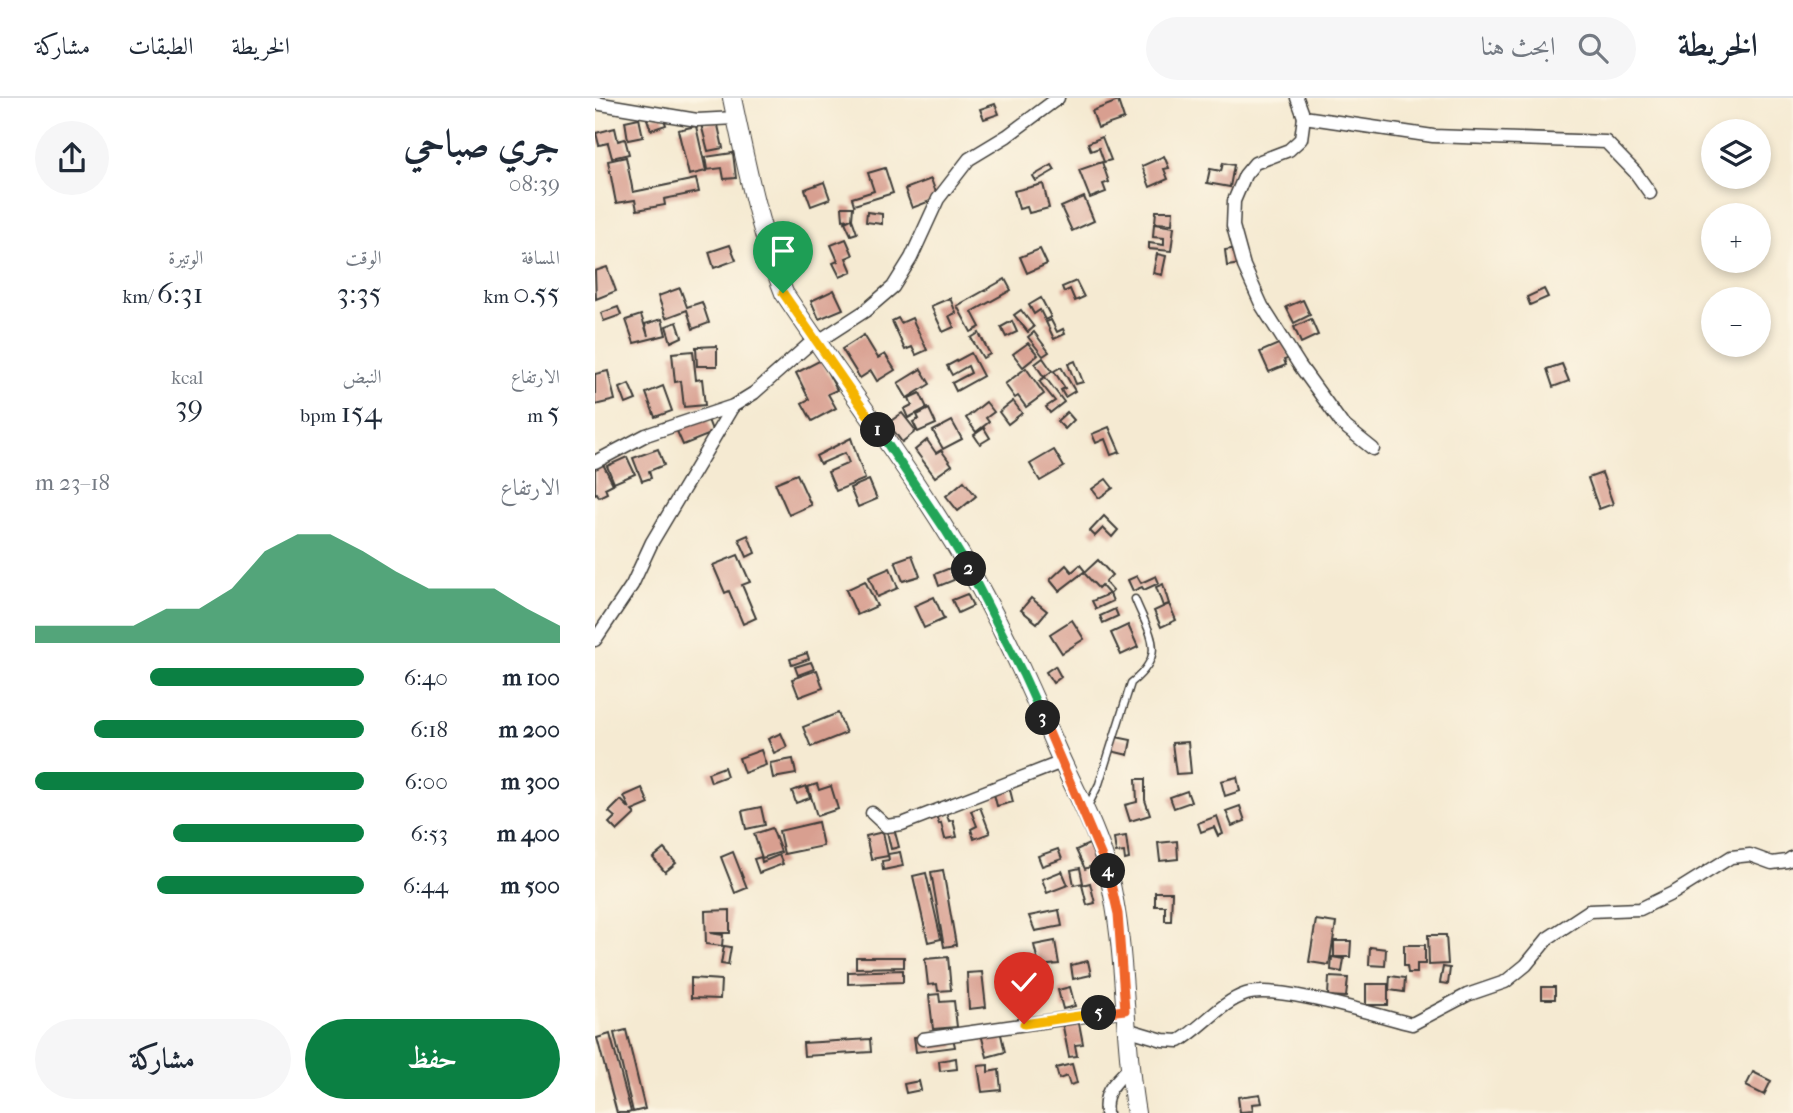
<!DOCTYPE html>
<html lang="ar">
<meta charset="utf-8">
<style>
body{margin:0;font-family:"IM FELL French Canon",Amiri,serif;background:#f6f6f7;color:#1f2937;direction:rtl;height:100vh;display:flex;flex-direction:column;font-size:26px;white-space:nowrap}
*{box-sizing:border-box;margin:0}
p{font-size:23px;color:#747a83}
.icon{flex:none;width:38px;height:38px;fill:none;stroke:currentColor;stroke-width:2;stroke-linecap:round;stroke-linejoin:round}
.map{position:relative;flex:1;overflow:hidden;direction:ltr}
.sheet{display:flex;flex-direction:column;background:#fff;width:595px}
.sheet>*{flex:none}
.tools{position:absolute;left:1106px;top:21px;display:grid;gap:14px}
.tools a{display:grid;place-items:center;width:70px;height:70px;border-radius:50%;background:#fff;box-shadow:0 4px 10px #0003;font-size:35px}
.pin{position:absolute;display:grid;place-items:center;width:60px;height:60px;color:#fff;margin:-72px -30px;border-radius:50% 50% 50% 0;rotate:-45deg;box-shadow:0 0 7px #0007}
.pin .icon{rotate:45deg}
.km{position:absolute;width:35px;height:35px;margin:-18px;border-radius:50%;background:#222;color:#fff;font-size:19px;line-height:35px;text-align:center}
.round{display:grid;place-items:center;flex:none;width:74px;height:74px;border-radius:37px;background:#f6f6f7}
.overview{display:flex;align-items:center;justify-content:space-between;height:119px;padding:0 35px}
h1{font-size:38px;font-weight:600;line-height:52px}
.stats{display:grid;grid-template-columns:repeat(3,1fr);gap:10px;height:119px;padding:7px 35px}
.stats div{display:grid;align-content:center}
.stats b{font-size:30px;font-weight:600}
.stats small{font-size:19px;font-weight:400}
.stats p{font-size:19px}
.chart{height:196px;padding:14px 35px}
.chart p{display:flex;justify-content:space-between}
.chart svg{width:100%;height:126px;margin-top:7px;fill:#0b8043;opacity:.7}
.button{display:flex;gap:14px;margin-top:auto;padding:14px 35px}
.button a{flex:1;height:80px;border-radius:42px;background:#0b8043;color:#fff;font-size:28px;font-weight:600;line-height:80px;text-align:center}
.button a+a{background:#f6f6f7;color:#1f2937}
ul{padding:0 35px;list-style:none;font-size:23px}
li{display:grid;grid-template-columns:112px 84px 1fr;align-items:center;height:52px}
li i{height:18px;border-radius:9px;background:#0b8043}
header{display:flex;align-items:center;gap:42px;box-sizing:border-box;height:98px;padding:0 35px;background:#fff;border-bottom:2px solid #e0e1e3}
header strong{font-size:33px}
nav{display:flex;gap:38px;margin-inline-start:auto;font-size:24px}
.search{width:490px;height:63px;background:#f6f6f7;display:flex;align-items:center;gap:18px;box-sizing:border-box;padding:0 24px;border-radius:38px;color:#747a83;font-size:26px}
main{display:flex;flex:1;min-height:0}
.map>svg:first-child{display:block}
.building{fill:#d89f90}
.lines{fill:none;stroke-linecap:round;stroke-linejoin:round}
.service-casing{stroke:#3d3b37;stroke-width:9}
.minor-casing{stroke:#3d3b37;stroke-width:15}
.secondary-casing{stroke:#3d3b37;stroke-width:20}
.service{stroke:#fff;stroke-width:6}
.minor{stroke:#fff;stroke-width:12}
.secondary{stroke:#fff;stroke-width:18}
.split-1-casing{stroke:#fff;stroke-width:14}
.split-2-casing{stroke:#fff;stroke-width:14}
.split-3-casing{stroke:#fff;stroke-width:14}
.split-4-casing{stroke:#fff;stroke-width:14}
.split-5-casing{stroke:#fff;stroke-width:14}
.split-6-casing{stroke:#fff;stroke-width:14}
.split-1{stroke:#f5b400;stroke-width:9}
.split-2{stroke:#22a559;stroke-width:9}
.split-3{stroke:#22a559;stroke-width:9}
.split-4{stroke:#f0652b;stroke-width:9}
.split-5{stroke:#f0652b;stroke-width:9}
.split-6{stroke:#f5b400;stroke-width:9}
</style>
<header>
<strong>الخريطة</strong>
<div class="search"><svg class="icon" aria-label="search" viewBox="0 0 24 24"><circle cx="10" cy="10" r="6"/><path d="M15 15l6 6"/></svg>ابحث هنا</div>
<nav><a>الخريطة</a><a>الطبقات</a><a>مشاركة</a></nav>
</header>
<main>
<div class="map">
<svg width="1198" height="1015" viewBox="0 0 1198 1015">
<rect width="100%" height="100%" fill="#fcf5e5"/>
<filter id="ink" filterUnits="userSpaceOnUse"><feTurbulence type="fractalNoise" baseFrequency=".0143" numOctaves="2"/><feDisplacementMap in="SourceGraphic" scale="14" xChannelSelector="R" yChannelSelector="G"/><feConvolveMatrix kernelMatrix="1 2 1 2 8 2 1 2 1" color-interpolation-filters="sRGB"/></filter>
<filter id="wash" filterUnits="userSpaceOnUse"><feTurbulence type="fractalNoise" baseFrequency=".00686" numOctaves="4" result="noise"/><feDisplacementMap in="SourceGraphic" scale="28" xChannelSelector="R" yChannelSelector="G"/><feGaussianBlur stdDeviation="1.57" result="paint"/><feColorMatrix in="noise" values="0 0 0 0 0 0 0 0 0 0 0 0 0 0 0 0 0 1.4 0 .05"/><feComposite in="paint" operator="in"/></filter>
<g filter="url(#wash)">
<rect width="100%" height="100%" fill="#f5ead2"/>
<g id="blocks">
<g class="building">
<polygon points="523,3 529,21 503,30 497,13"/>
<polygon points="400,6 404,16 389,21 385,11"/>
<polygon points="67,16 71,27 56,32 52,21"/>
<polygon points="44,20 48,39 33,42 30,23"/>
<polygon points="122,23 128,50 113,53 106,26"/>
<polygon points="101,28 111,73 94,77 83,32"/>
<polygon points="20,30 23,43 30,41 34,56 17,60 13,45 4,47 1,35"/>
<polygon points="507,39 516,62 509,64 504,50 496,53 493,45"/>
<polygon points="138,55 141,80 129,81 127,70 112,72 110,59"/>
<polygon points="569,58 574,70 569,71 573,81 555,89 547,68"/>
<polygon points="31,59 38,94 101,81 104,94 69,101 70,107 42,112 40,102 21,105 13,63"/>
<polygon points="507,64 514,84 508,86 511,94 495,100 484,72"/>
<polygon points="628,65 639,67 635,89 612,85 615,71 626,73"/>
<polygon points="457,67 460,72 441,83 438,78"/>
<polygon points="290,70 298,95 259,107 257,100 279,93 273,75"/>
<polygon points="336,81 343,100 317,110 310,91"/>
<polygon points="229,84 235,101 216,108 210,91"/>
<polygon points="448,86 454,110 434,115 432,109 424,111 419,93"/>
<polygon points="489,99 499,123 477,133 466,109"/>
<polygon points="247,109 258,109 257,121 262,135 256,137 250,124 256,121 248,122"/>
<polygon points="561,113 578,113 577,126 560,125"/>
<polygon points="272,114 287,116 287,126 271,124"/>
<polygon points="559,126 579,129 576,153 554,151 554,145 569,147 569,140 558,139"/>
<polygon points="202,138 211,161 191,169 182,145"/>
<polygon points="251,141 258,157 251,160 257,174 245,179 238,165 243,163 236,147"/>
<polygon points="135,147 141,162 119,170 114,154"/>
<polygon points="643,150 646,166 632,168 630,152"/>
<polygon points="445,151 452,166 432,175 425,159"/>
<polygon points="562,156 571,158 567,177 558,175"/>
<polygon points="12,169 21,193 1,201 0,173"/>
<polygon points="410,181 416,192 377,214 385,229 376,234 362,208"/>
<polygon points="481,183 489,199 480,203 475,191 469,194 467,189"/>
<polygon points="85,190 92,209 107,204 114,225 98,231 92,212 71,220 63,198"/>
<polygon points="949,191 953,199 935,207 932,199"/>
<polygon points="239,192 248,211 224,221 216,203"/>
<polygon points="355,200 361,215 354,218 359,229 348,234 336,208"/>
<polygon points="446,200 456,219 450,222 445,212 439,216 434,207"/>
<polygon points="708,202 715,217 699,225 691,209"/>
<polygon points="23,209 26,217 9,223 6,215"/>
<polygon points="426,212 439,229 433,234 419,217"/>
<polygon points="46,217 53,238 50,226 67,221 71,237 39,245 31,222"/>
<polygon points="303,220 306,225 317,220 332,252 321,257 317,249 310,252 297,223"/>
<polygon points="716,221 723,237 706,245 699,229"/>
<polygon points="456,222 462,234 468,231 470,236 459,241 451,224"/>
<polygon points="417,223 422,234 411,239 406,229"/>
<polygon points="82,224 87,239 76,244 71,228"/>
<polygon points="439,234 454,254 448,258 433,239"/>
<polygon points="384,235 395,256 388,260 376,240"/>
<polygon points="269,237 283,260 290,256 300,272 282,283 276,273 265,280 247,251"/>
<polygon points="688,244 695,260 689,262 691,267 674,274 665,254"/>
<polygon points="433,245 443,257 428,269 418,256"/>
<polygon points="122,248 122,268 102,268 101,249"/>
<polygon points="98,253 101,282 107,281 110,307 89,309 86,283 80,284 77,255"/>
<polygon points="376,255 388,278 361,293 357,285 376,275 373,268 357,277 352,268"/>
<polygon points="448,260 457,273 449,279 440,266"/>
<polygon points="226,262 242,292 233,296 241,310 217,323 207,305 214,301 201,275"/>
<polygon points="480,263 488,284 481,286 473,266"/>
<polygon points="967,266 974,283 958,289 952,271"/>
<polygon points="466,269 480,293 470,299 466,292 470,290 459,273"/>
<polygon points="431,270 449,296 431,309 423,298 420,300 410,286"/>
<polygon points="326,271 335,286 312,300 303,285"/>
<polygon points="13,273 20,302 0,307 0,276"/>
<polygon points="450,279 469,304 455,315 451,309 460,303 444,283"/>
<polygon points="34,286 41,302 31,306 25,290"/>
<polygon points="68,288 77,313 60,319 51,295"/>
<polygon points="325,295 332,310 313,320 309,311 317,307 314,300"/>
<polygon points="418,303 427,315 413,326 404,314"/>
<polygon points="391,304 399,314 391,320 394,324 381,334 371,320"/>
<polygon points="334,311 341,326 323,334 318,324 324,321 322,317"/>
<polygon points="472,314 479,322 470,331 462,323"/>
<polygon points="307,315 321,333 307,344 293,325"/>
<polygon points="112,319 118,335 88,347 81,331"/>
<polygon points="357,323 367,341 348,351 338,333"/>
<polygon points="514,329 525,354 516,357 510,341 501,345 497,336"/>
<polygon points="389,330 395,340 385,346 379,337"/>
<polygon points="256,340 270,381 241,393 233,374 254,365 250,355 225,366 221,358"/>
<polygon points="332,342 341,355 346,352 357,367 340,379 320,352"/>
<polygon points="63,351 69,367 54,373 56,380 47,383 38,360"/>
<polygon points="459,352 469,369 445,383 435,366"/>
<polygon points="32,359 40,376 19,385 12,368"/>
<polygon points="7,364 18,386 10,390 12,395 4,399 2,395 0,396 0,368"/>
<polygon points="1007,375 1018,406 1004,411 993,380"/>
<polygon points="202,376 216,407 194,417 180,385"/>
<polygon points="511,381 518,390 504,400 497,391"/>
<polygon points="274,382 282,401 263,409 255,390"/>
<polygon points="369,383 381,398 363,413 351,398"/>
<polygon points="509,418 523,432 517,439 508,430 500,438 495,433"/>
<polygon points="153,437 160,455 152,459 144,441"/>
<polygon points="143,457 155,484 147,487 161,520 148,526 134,493 130,495 118,467"/>
<polygon points="317,457 325,478 308,483 300,463"/>
<polygon points="503,462 517,477 510,484 518,493 515,496 518,503 501,511 497,503 514,496 506,487 503,490 489,475"/>
<polygon points="471,467 477,474 485,467 490,473 464,493 455,482"/>
<polygon points="295,470 303,490 282,499 274,479"/>
<polygon points="355,470 359,482 344,488 340,476"/>
<polygon points="542,478 546,485 561,478 564,485 549,492 547,489 538,493 533,482"/>
<polygon points="270,483 282,508 262,517 251,492"/>
<polygon points="568,486 574,506 568,508 561,489"/>
<polygon points="372,496 378,508 363,515 357,502"/>
<polygon points="339,499 349,521 329,530 319,508"/>
<polygon points="436,500 452,513 442,525 426,512"/>
<polygon points="574,506 581,522 566,529 559,513"/>
<polygon points="520,511 523,518 508,525 505,518"/>
<polygon points="477,522 489,541 467,555 455,536"/>
<polygon points="533,527 543,549 526,557 516,535"/>
<polygon points="212,555 214,561 197,567 195,561"/>
<polygon points="216,564 219,571 203,577 200,569"/>
<polygon points="460,568 466,579 458,585 451,574"/>
<polygon points="222,572 228,590 204,599 197,581"/>
<polygon points="243,615 251,635 216,649 208,629"/>
<polygon points="186,635 192,649 179,655 173,641"/>
<polygon points="516,638 536,642 533,657 512,652"/>
<polygon points="593,644 596,675 581,676 577,645"/>
<polygon points="166,652 171,667 149,675 144,660"/>
<polygon points="198,661 201,676 178,680 175,665"/>
<polygon points="129,669 132,678 116,684 113,675"/>
<polygon points="642,679 645,693 630,698 626,683"/>
<polygon points="541,681 550,681 550,702 555,717 535,723 530,707 542,704"/>
<polygon points="413,684 418,704 402,708 397,688"/>
<polygon points="222,686 224,692 236,688 243,711 222,718 213,689"/>
<polygon points="211,688 215,700 201,705 197,693"/>
<polygon points="47,690 54,706 37,713 40,716 22,733 14,725 20,719 14,714 26,702 35,711 29,698"/>
<polygon points="592,693 596,704 579,710 575,699"/>
<polygon points="645,708 650,723 637,728 631,713"/>
<polygon points="166,709 170,727 151,731 147,713"/>
<polygon points="385,709 395,735 379,741 376,731 382,728 376,713"/>
<polygon points="350,712 354,723 358,722 362,739 350,741 346,725 344,726 340,715"/>
<polygon points="622,718 628,736 623,738 619,729 606,734 603,725"/>
<polygon points="223,724 228,748 189,756 184,733"/>
<polygon points="298,727 304,749 296,751 291,729"/>
<polygon points="177,730 186,754 167,760 159,736"/>
<polygon points="288,734 293,758 276,761 271,738"/>
<polygon points="531,738 534,761 530,762 529,754 521,755 519,740"/>
<polygon points="582,743 583,761 565,763 563,745"/>
<polygon points="494,746 503,765 490,771 481,752"/>
<polygon points="69,751 81,765 70,774 58,760"/>
<polygon points="463,751 467,761 447,768 443,758"/>
<polygon points="138,754 152,790 140,795 126,759"/>
<polygon points="305,754 308,768 288,772 287,763 294,762 293,756"/>
<polygon points="184,757 188,766 164,775 159,761 166,759 167,764"/>
<polygon points="485,770 488,785 479,787 476,772"/>
<polygon points="348,772 361,847 349,849 336,774"/>
<polygon points="467,773 473,787 452,795 447,781"/>
<polygon points="331,775 346,841 333,844 318,778"/>
<polygon points="495,785 500,805 492,807 487,787"/>
<polygon points="560,794 577,794 576,823 570,823 570,808 560,808"/>
<polygon points="135,812 135,835 115,835 128,837 127,848 111,846 110,813"/>
<polygon points="464,812 467,828 440,833 434,818"/>
<polygon points="721,822 741,825 734,867 714,864"/>
<polygon points="833,837 851,837 853,866 834,867"/>
<polygon points="460,843 464,866 444,868 439,847"/>
<polygon points="739,843 756,843 755,859 739,859"/>
<polygon points="809,847 830,847 830,866 822,866 822,875 813,875 812,868 809,868"/>
<polygon points="129,848 136,849 133,867 126,866"/>
<polygon points="775,849 791,851 790,868 774,867"/>
<polygon points="261,859 309,859 309,869 261,870"/>
<polygon points="353,859 356,892 343,893 342,886 333,887 330,861"/>
<polygon points="737,859 749,861 747,874 736,872"/>
<polygon points="493,863 496,877 478,881 476,867"/>
<polygon points="848,869 855,870 853,886 845,885"/>
<polygon points="308,872 308,884 253,886 253,874"/>
<polygon points="387,874 391,909 374,911 372,875"/>
<polygon points="443,877 445,888 426,891 424,880"/>
<polygon points="795,878 810,880 809,894 794,892"/>
<polygon points="734,879 753,880 751,899 733,898"/>
<polygon points="96,880 126,882 125,901 96,900"/>
<rect x="771" y="886" width="22" height="21"/>
<polygon points="475,889 480,908 468,911 463,892"/>
<rect x="947" y="889" width="13" height="12"/>
<polygon points="344,896 345,904 359,903 362,929 338,931 334,897"/>
<polygon points="483,920 488,946 480,947 482,958 474,959 467,924"/>
<polygon points="31,932 50,1011 38,1014 19,935"/>
<polygon points="405,932 410,954 392,959 386,936"/>
<polygon points="357,934 360,949 321,954 319,939"/>
<polygon points="15,936 36,1014 33,1015 22,1015 2,940"/>
<polygon points="275,941 276,954 209,958 208,945"/>
<polygon points="361,960 362,971 345,973 344,963"/>
<polygon points="477,966 482,985 475,987 472,978 464,981 461,970"/>
<polygon points="393,967 393,974 404,972 406,992 387,994 383,968"/>
<polygon points="1158,974 1176,983 1169,997 1151,988"/>
<polygon points="324,983 326,992 311,995 309,986"/>
<polygon points="665,996 667,1005 657,1006 658,1013 645,1014 643,999"/>
</g>
</g>
</g>
<g filter="url(#ink)">
<use href="#blocks" fill-opacity="0" stroke="#3d3b37" stroke-width="2"/>
<g class="lines">
<defs>
<path id="service" d="M492 710 504 686 536 585C573 555 555 538 540 501"/>
<g id="minor">
<polyline points="702,0 709,19 838,38 1011,44 1040,74 1055,95"/>
<polyline points="0,5 102,22 141,20"/>
<polyline points="709,19 706,41 694,52 660,65 650,77 639,103 638,128 649,168 667,208 705,268 747,326 778,351"/>
<polyline points="222,244 270,213 298,189 316,160 343,101 374,61 412,38 463,0"/>
<polyline points="0,364 51,337 138,308 159,295 220,241"/>
<polyline points="0,542 37,487 57,444 138,308"/>
<polyline points="277,715 291,728 307,726 467,664"/>
<path d="M531 931 568 942 584 943C607 930 626 904 651 896 683 886 781 917 817 926L872 897 910 884 931 867 953 840 994 813 1045 811 1080 794 1136 759 1155 757 1177 765 1192 763 1198 759"/>
<polyline points="328,941 530,912"/>
<path d="M511 1015C508 993 520 985 534 970"/>
</g>
<path id="secondary" d="M137 0C151 67 164 132 189 195 254 293 328 387 385 490 414 542 438 597 462 652 479 691 503 732 513 774 533 853 527 935 541 1015"/>
</defs>
<use href="#service" class="service-casing"/>
<use href="#minor" class="minor-casing"/>
<use href="#secondary" class="secondary-casing"/>
<use href="#service" class="service"/>
<use href="#minor" class="minor"/>
<use href="#secondary" class="secondary"/>
</g>
</g>
<g class="lines" filter="url(#ink)">
<defs>
<polyline id="split-1" points="188,195 283,332"/>
<polyline id="split-2" points="283,332 351,433 374,471"/>
<polyline id="split-3" points="374,471 428,576 448,620"/>
<polyline id="split-4" points="448,620 513,773"/>
<polyline id="split-5" points="504,915 530,912 523,816 513,773"/>
<polyline id="split-6" points="429,926 504,915"/>
</defs>
<use href="#split-1" class="split-1-casing"/>
<use href="#split-2" class="split-2-casing"/>
<use href="#split-3" class="split-3-casing"/>
<use href="#split-4" class="split-4-casing"/>
<use href="#split-5" class="split-5-casing"/>
<use href="#split-6" class="split-6-casing"/>
<use href="#split-1" class="split-1"/>
<use href="#split-2" class="split-2"/>
<use href="#split-3" class="split-3"/>
<use href="#split-4" class="split-4"/>
<use href="#split-5" class="split-5"/>
<use href="#split-6" class="split-6"/>
</g>
</svg>
<div class="tools">
<a><svg class="icon" aria-label="layers" viewBox="0 0 24 24"><path d="M12 4l9 5-9 5-9-5zM3 14l9 5 9-5"/></svg></a>
<a>+</a>
<a>−</a>
</div>
<div class="pin" style="left:188px;top:195px;background:#1e9e55"><svg class="icon" aria-label="arrive" viewBox="0 0 24 24"><path d="M6 21V4h12l-3 4 3 4H6"/></svg></div>
<div class="pin" style="left:429px;top:926px;background:#d93025"><svg class="icon" aria-label="check" viewBox="0 0 24 24"><path d="M5 12l5 5 9-10"/></svg></div>
<b class="km" style="left:283px;top:332px">1</b>
<b class="km" style="left:374px;top:471px">2</b>
<b class="km" style="left:448px;top:620px">3</b>
<b class="km" style="left:513px;top:773px">4</b>
<b class="km" style="left:504px;top:915px">5</b>
</div>
<section class="sheet">
<div class="overview"><div><h1>جري صباحي</h1><p>08:39</p></div><a class="round"><svg class="icon" aria-label="share" viewBox="0 0 24 24"><path d="M12 15V3M7 8l5-5 5 5M5 13v7h14v-7"/></svg></a></div>
<div class="stats">
<div><p>المسافة</p><b>0.55<small> km</small></b></div>
<div><p>الوقت</p><b>3:35</b></div>
<div><p>الوتيرة</p><b>6:31<small> /km</small></b></div>
</div>
<div class="stats">
<div><p>الارتفاع</p><b>5<small> m</small></b></div>
<div><p>النبض</p><b>154<small> bpm</small></b></div>
<div><p>kcal</p><b>39</b></div>
</div>
<div class="chart"><p><span>الارتفاع</span>18–23 m</p>
<svg viewBox="0 0 160 44" preserveAspectRatio="none"><path d="M0 44V38L10 38L20 38L30 38L40 32L50 32L60 25L70 12L80 6L90 6L100 12L110 19L120 25L130 25L140 25L150 32L160 38V44z"/></svg>
</div>
<ul>
<li><b>100 m</b>6:40<i style="width:65%"></i></li>
<li><b>200 m</b>6:18<i style="width:82%"></i></li>
<li><b>300 m</b>6:00<i style="width:100%"></i></li>
<li><b>400 m</b>6:53<i style="width:58%"></i></li>
<li><b>500 m</b>6:44<i style="width:63%"></i></li>
</ul>
<div class="button"><a>حفظ</a><a>مشاركة</a></div>
</section>
</main>
